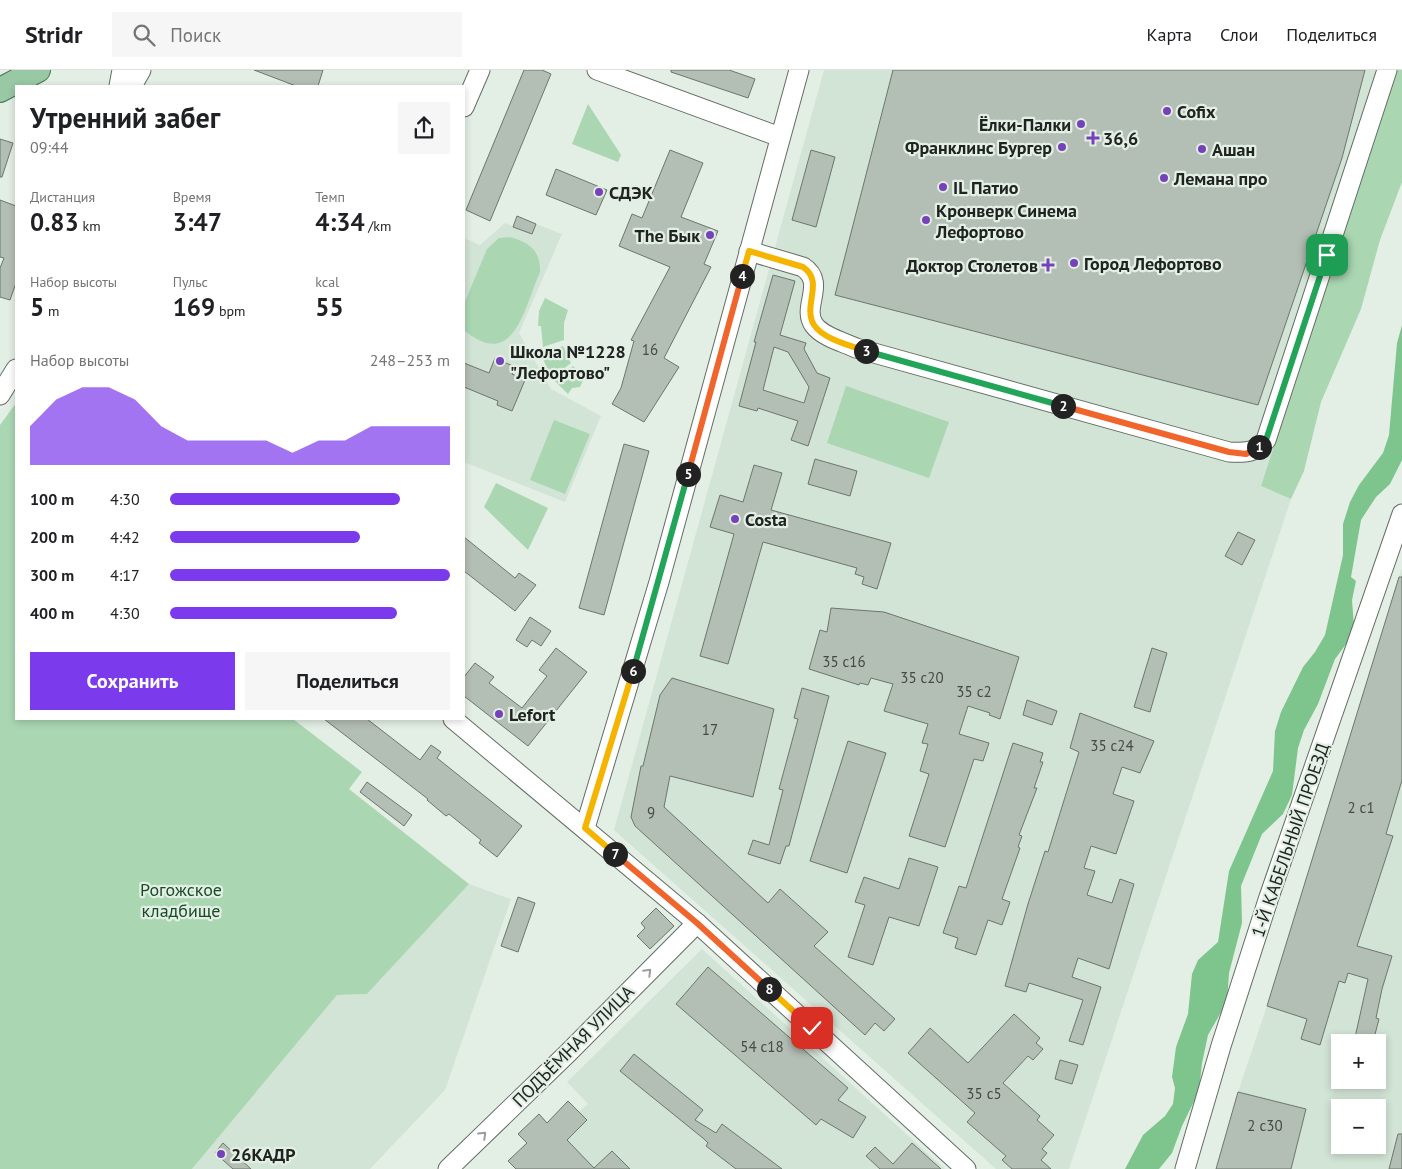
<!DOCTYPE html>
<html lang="ru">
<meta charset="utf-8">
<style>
body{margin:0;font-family:"PT Sans",sans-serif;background:#f6f6f6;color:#202124;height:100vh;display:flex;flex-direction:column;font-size:19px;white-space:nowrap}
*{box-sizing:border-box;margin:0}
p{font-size:16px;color:#757577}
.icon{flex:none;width:28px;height:28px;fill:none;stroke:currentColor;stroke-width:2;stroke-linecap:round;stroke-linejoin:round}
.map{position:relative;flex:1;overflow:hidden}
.drawer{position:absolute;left:15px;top:15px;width:450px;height:635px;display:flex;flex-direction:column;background:#fff;border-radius:0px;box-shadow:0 2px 8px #0003}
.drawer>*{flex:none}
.buttons{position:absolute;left:1331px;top:964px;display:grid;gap:10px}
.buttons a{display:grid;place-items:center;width:55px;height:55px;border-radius:0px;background:#fff;box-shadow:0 2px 8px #0003;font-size:25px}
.pin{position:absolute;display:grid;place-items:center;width:42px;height:42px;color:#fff;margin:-21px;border-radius:10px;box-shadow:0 2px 8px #0006}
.km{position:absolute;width:25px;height:25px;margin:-12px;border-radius:50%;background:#222;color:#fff;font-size:14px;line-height:25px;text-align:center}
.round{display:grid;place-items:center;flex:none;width:52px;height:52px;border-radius:0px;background:#f6f6f6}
.head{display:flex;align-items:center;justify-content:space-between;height:85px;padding:0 15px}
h1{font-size:28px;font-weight:700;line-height:38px}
.stats{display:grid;grid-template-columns:repeat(3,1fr);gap:8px;height:85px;padding:5px 15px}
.stats div{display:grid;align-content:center}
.stats b{font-size:25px;font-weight:700}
.stats small{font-size:14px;font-weight:400}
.stats p{font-size:14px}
.chart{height:140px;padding:10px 15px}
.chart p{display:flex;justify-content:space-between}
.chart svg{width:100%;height:90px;margin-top:5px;fill:#7c3aed;opacity:.7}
.button{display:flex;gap:10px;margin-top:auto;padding:10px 15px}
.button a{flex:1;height:58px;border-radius:0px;background:#7c3aed;color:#fff;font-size:20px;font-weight:700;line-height:58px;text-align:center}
.button a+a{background:#f6f6f6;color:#202124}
ul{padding:0 15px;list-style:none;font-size:16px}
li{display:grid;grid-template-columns:80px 60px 1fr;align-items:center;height:38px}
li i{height:12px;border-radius:6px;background:#7c3aed}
header{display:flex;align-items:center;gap:30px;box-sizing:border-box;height:70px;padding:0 25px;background:#fff;border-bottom:1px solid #e0e0e0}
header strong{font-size:24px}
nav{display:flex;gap:28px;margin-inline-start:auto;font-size:18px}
.search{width:350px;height:45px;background:#f6f6f6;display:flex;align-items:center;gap:12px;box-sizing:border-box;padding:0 18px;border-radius:0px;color:#757577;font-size:19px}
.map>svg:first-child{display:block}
.built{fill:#d2e4d5;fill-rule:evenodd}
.green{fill:#aad7b2}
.forest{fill:#7dc58c}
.building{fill:#b3beb4;stroke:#6c766d;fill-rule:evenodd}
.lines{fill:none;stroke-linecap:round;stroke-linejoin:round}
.minor-casing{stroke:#636d64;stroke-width:21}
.major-casing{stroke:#42774e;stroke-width:26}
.minor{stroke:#fff;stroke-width:19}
.major{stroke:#99c8a4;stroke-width:24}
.oneway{stroke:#9b9c9b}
.split-1-casing{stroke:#fff;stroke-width:10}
.split-2-casing{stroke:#fff;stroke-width:10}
.split-3-casing{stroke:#fff;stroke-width:10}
.split-4-casing{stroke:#fff;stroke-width:10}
.split-5-casing{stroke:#fff;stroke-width:10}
.split-6-casing{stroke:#fff;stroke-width:10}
.split-7-casing{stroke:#fff;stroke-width:10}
.split-8-casing{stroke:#fff;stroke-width:10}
.split-9-casing{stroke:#fff;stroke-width:10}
.split-1{stroke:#22a559;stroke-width:6}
.split-2{stroke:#f0652b;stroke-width:6}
.split-3{stroke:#22a559;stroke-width:6}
.split-4{stroke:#f5b400;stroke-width:6}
.split-5{stroke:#f0652b;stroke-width:6}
.split-6{stroke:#22a559;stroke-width:6}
.split-7{stroke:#f5b400;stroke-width:6}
.split-8{stroke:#f0652b;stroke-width:6}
.split-9{stroke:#f5b400;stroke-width:6}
.poi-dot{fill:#7542b9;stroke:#e3efe5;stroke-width:2}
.labels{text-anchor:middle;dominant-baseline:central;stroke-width:4.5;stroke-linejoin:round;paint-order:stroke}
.number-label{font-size:15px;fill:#454a46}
.poi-label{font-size:18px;font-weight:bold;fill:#202421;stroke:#e3efe5;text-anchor:start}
.street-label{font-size:18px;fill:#202421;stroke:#e3efe5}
.park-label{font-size:18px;fill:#174b26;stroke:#e3efe5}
</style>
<header>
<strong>Stridr</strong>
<div class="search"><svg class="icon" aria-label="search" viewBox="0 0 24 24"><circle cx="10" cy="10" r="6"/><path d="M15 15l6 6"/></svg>Поиск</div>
<nav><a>Карта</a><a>Слои</a><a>Поделиться</a></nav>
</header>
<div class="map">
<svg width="1402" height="1099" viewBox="0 0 1402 1099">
<rect width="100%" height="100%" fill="#e3efe5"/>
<g class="built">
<polygon points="824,0 1396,0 1261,416 1291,429 1069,1099 996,1099 614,760"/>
<polygon points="505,153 532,164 536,154 562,164 519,263 551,319 601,346 565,432 464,392 464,168 480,175"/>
<path d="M1402 497V1099H1216L1238 1022 1267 936ZM1340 972H1378V1010H1340ZM1340 1038H1378V1075H1340Z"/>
<polygon points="469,814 511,829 445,1020 370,1099 192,1099 337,925 367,924"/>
<polygon points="702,879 945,1099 516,1099 508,1091 526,1073 518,1064 539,1044 547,1052 568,1031 579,1042 588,1034 567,1012"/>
</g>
<g class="green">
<polygon points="1396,0 1402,0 1402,112 1380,170 1361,239 1321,332 1304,401 1291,429 1261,416"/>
<polygon points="588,34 621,85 618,92 572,74"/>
<path d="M510 167C529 172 541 181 540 202 524 238 514 302 464 260V234L487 179 499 168Z"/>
<polygon points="545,228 568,240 564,253 564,270 543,277 541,256 538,256 539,241"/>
<polygon points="563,276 571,293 552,308 540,283"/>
<polygon points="573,296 585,306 580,317 572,318 568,324 555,311"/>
<polygon points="846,316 949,352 929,408 827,373"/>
<polygon points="16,333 16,649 293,649 362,702 349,719 469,814 367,924 337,925 192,1099 0,1099 0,355"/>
<polygon points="554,350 590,364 565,424 530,410"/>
<polygon points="496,413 548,438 528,480 484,437"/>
</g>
<polygon class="forest" points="1402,255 1402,390 1390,414 1376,427 1361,450 1351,507 1356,511 1352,530 1354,556 1352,566 1335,589 1318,634 1304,660 1298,678 1292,725 1283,744 1262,764 1241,816 1242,853 1229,903 1227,932 1208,965 1202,993 1199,1021 1182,1056 1172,1083 1159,1099 1125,1099 1143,1065 1165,1046 1173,1034 1175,1018 1172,1007 1176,977 1188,944 1192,904 1198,890 1218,872 1229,801 1273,701 1275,661 1281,642 1303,597 1315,582 1325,565 1343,485 1343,454 1350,432 1359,415 1383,383 1389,365 1397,273"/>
<g class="building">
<polygon points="254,0 323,0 318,16 296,16"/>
<polygon points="524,0 542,0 551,4 490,151 466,140"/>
<polygon points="671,0 729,0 755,9 748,28 671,2"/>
<polygon points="893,0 1365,0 1342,88 1258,335 835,225"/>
<polygon points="0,69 13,73 2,107 0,107"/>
<polygon points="670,80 703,93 681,147 718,161 704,194 711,197 664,288 679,297 644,352 612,334 621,318 634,271 631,270 670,197 619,176 632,144 642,148"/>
<polygon points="811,80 835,87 816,157 792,150"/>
<polygon points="556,99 607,120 596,145 546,125"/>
<polygon points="0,130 16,136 16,213 10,230 0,227 0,198 4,188 0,187"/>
<polygon points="517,146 536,154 532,164 513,157"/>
<path d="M773 205 795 211 780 265 806 273 804 279 817 303 830 308 808 376 791 370 798 351 758 338 757 341 739 336 756 272H754ZM774 277 788 282 809 317 804 333 763 320Z"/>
<polygon points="495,288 515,297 512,304 525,310 512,341 497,335 498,331 464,317 464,293 489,303"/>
<polygon points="624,374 649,381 604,545 579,538"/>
<polygon points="815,389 857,401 850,426 808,414"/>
<polygon points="754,395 782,403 771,440 891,473 877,519 862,514 864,507 855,504 857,498 763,472 728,594 700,586 734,464 710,457 720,425 743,432"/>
<polygon points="1238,462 1255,470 1242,495 1225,486"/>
<polygon points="464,467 515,508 519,503 536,515 515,541 464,501"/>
<polygon points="1399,507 1402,507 1402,710 1386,764 1393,766 1357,876 1392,886 1382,919 1376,948 1379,949 1373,972 1354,972 1368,909 1348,903 1345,913 1339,911 1320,975 1301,969 1307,949 1267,936"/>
<polygon points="831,538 884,542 1019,587 1000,649 989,645 990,643 968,636 959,664 989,673 983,691 974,689 945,777 909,766 929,704 920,701 928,674 922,673 928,654 884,641 893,614 871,608 868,615 860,613 859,615 809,599 820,560 827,562"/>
<polygon points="530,547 551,561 541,576 532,570 527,577 516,570"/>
<polygon points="556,578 587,602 528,676 464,626 464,607 475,593 494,607 489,613 522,638 547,606 539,600"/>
<polygon points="1152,578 1167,583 1150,642 1134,637"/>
<polygon points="672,608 774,639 753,727 670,706 664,737 768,833 780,819 828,862 814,876 895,949 884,961 875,953 865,965 635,756 631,747 641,696 643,696 660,625"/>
<polygon points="802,618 829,626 789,776 786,776 780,794 748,784 753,770 769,775 783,720 779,719 798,649 794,648"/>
<polygon points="1027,630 1057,641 1052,655 1023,645"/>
<polygon points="1080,643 1154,671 1140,703 1122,697 1113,724 1134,731 1116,784 1091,776 1084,798 1095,801 1087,825 1112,833 1120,809 1134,814 1109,899 1078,888 1072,907 1101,917 1083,975 1069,971 1083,930 1029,913 1026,922 1005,916 1028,834 1045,781 1048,782 1079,682 1070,678"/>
<polygon points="324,649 367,649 420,690 431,675 441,682 437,688 522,756 497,787 479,773 481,770 449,744 446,746 427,730 428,729"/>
<polygon points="848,671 886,683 847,803 810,791"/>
<polygon points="1013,673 1043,683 1040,692 1043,692 1034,718 1037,718 1019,765 1022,766 1018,777 1020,778 1002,829 1010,832 1002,855 988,850 976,885 955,878 958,868 943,863 959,816 966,818"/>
<polygon points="367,712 412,745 404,756 360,722"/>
<polygon points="909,788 938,797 919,856 889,847 873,895 848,887 865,835 855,832 864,807 899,819"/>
<polygon points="518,827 535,833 518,882 501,876"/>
<polygon points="656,838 674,856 650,879 637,866 645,858 641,853"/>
<polygon points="708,897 848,1018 838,1030 866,1047 853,1068 821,1049 816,1055 676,934"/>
<polygon points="1014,944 1040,968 1036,973 1043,979 1033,990 1028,986 1003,1013 1040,1046 1037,1050 1054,1065 1042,1079 1047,1083 1041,1090 1051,1099 1012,1099 1002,1090 1006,1086 967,1052 975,1043 908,983 930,958 968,993"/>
<polygon points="634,984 703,1040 695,1050 716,1063 722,1054 782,1099 736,1099 706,1076 708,1073 704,1069 620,1001"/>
<polygon points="1060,990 1078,995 1072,1014 1055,1009"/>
<polygon points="1238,1022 1306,1039 1291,1099 1216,1099"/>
<polygon points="568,1031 587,1050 567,1070 594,1098 612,1081 630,1099 516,1099 508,1091 527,1073 518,1064 539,1044 547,1053"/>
<polygon points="1398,1064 1402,1064 1402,1099 1389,1099"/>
<polygon points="223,1073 251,1099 233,1099 215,1083"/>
<polygon points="912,1073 941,1099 880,1099 866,1086 875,1077 893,1094"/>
</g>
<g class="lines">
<defs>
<g id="minor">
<polyline points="597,0 780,67"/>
<polyline points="119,16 122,0"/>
<polyline points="132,16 141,0"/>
<polyline points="464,37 480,0"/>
<path d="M749 181 803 197C827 213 801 237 814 255 823 267 843 272 856 278L1229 382C1246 383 1254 383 1266 370L1387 0"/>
<polyline points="0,325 16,299"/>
<polyline points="453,649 697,853 966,1099"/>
<polyline points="585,758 659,512 799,0"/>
<polyline points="448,1099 568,983 697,853"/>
<polyline points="1185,1099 1221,976 1269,827 1402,444"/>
</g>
<polyline id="major" points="0,20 38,0"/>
</defs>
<use href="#minor" class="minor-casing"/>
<use href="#major" class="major-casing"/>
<use href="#minor" class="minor"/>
<use href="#major" class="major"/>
</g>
<defs><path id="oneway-chevron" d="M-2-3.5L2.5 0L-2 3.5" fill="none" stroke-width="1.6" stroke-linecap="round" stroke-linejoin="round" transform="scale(1.25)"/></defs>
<g class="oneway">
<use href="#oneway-chevron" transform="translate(648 902) rotate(-45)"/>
<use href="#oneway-chevron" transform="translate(483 1065) rotate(-44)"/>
</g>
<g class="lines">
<defs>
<polyline id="split-1" points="1259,377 1266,370 1327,185"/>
<polyline id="split-2" points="1063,336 1229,382 1246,384 1259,377"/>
<polyline id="split-3" points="866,281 1063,336"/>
<path id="split-4" d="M742 206 749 181 803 197C825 212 802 235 814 255 823 269 851 276 866 281"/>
<polyline id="split-5" points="688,404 742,206"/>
<polyline id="split-6" points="633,601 688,404"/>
<polyline id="split-7" points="615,784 585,758 633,601"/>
<polyline id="split-8" points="615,784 697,853 769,919"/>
<polyline id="split-9" points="769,919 812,958"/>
</defs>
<use href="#split-1" class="split-1-casing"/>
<use href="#split-2" class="split-2-casing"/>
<use href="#split-3" class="split-3-casing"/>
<use href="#split-4" class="split-4-casing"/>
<use href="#split-5" class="split-5-casing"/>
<use href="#split-6" class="split-6-casing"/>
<use href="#split-7" class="split-7-casing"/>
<use href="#split-8" class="split-8-casing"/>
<use href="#split-9" class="split-9-casing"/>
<use href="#split-1" class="split-1"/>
<use href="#split-2" class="split-2"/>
<use href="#split-3" class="split-3"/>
<use href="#split-4" class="split-4"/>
<use href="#split-5" class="split-5"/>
<use href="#split-6" class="split-6"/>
<use href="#split-7" class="split-7"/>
<use href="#split-8" class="split-8"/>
<use href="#split-9" class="split-9"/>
</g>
<g class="poi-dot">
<circle cx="1167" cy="41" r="5"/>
<circle cx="1081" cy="54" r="5"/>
<path d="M1090.5 60.5h5v5h5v5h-5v5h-5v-5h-5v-5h5z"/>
<circle cx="1062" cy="77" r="5"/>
<circle cx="1202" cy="79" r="5"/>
<circle cx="1164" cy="108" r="5"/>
<circle cx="943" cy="117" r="5"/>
<circle cx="599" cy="122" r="5"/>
<circle cx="926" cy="150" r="5"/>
<circle cx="710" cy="165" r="5"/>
<circle cx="1074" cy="193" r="5"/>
<path d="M1045.5 187.5h5v5h5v5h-5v5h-5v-5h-5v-5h5z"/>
<circle cx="500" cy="291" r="5"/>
<circle cx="735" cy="449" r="5"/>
<circle cx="499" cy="644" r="5"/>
<circle cx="221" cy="1084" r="5"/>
</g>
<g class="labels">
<g class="number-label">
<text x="650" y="279">16</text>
<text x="844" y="591">35 с16</text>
<text x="922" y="607">35 с20</text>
<text x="974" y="621">35 с2</text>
<text x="710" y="659">17</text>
<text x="1112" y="675">35 с24</text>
<text x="1361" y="737">2 с1</text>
<text x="651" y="742">9</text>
<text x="762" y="976">54 с18</text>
<text x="984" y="1023">35 с5</text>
<text x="1265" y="1055">2 с30</text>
</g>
<g class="poi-label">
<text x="1177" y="41">Cofix</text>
<text x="1071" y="54" text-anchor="end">Ёлки-Палки</text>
<text x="1103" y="68">36,6</text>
<text x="1052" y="77" text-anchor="end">Франклинс Бургер</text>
<text x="1212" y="79">Ашан</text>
<text x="1174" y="108">Лемана про</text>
<text x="953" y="117">IL Патио</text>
<text x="609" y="122">СДЭК</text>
<text x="936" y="140">Кронверк Синема<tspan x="936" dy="21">Лефортово</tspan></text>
<text x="700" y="165" text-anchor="end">The Бык</text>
<text x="1084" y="193">Город Лефортово</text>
<text x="1038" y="195" text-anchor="end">Доктор Столетов</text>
<text x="510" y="281">Школа №1228<tspan x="510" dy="21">"Лефортово"</tspan></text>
<text x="745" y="449">Costa</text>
<text x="509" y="644">Lefort</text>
<text x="231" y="1084">26КАДР</text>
</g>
<g class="street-label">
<text transform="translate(1290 770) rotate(-71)">1-Й КАБЕЛЬНЫЙ ПРОЕЗД</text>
<text transform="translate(573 976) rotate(-45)">ПОДЪЁМНАЯ УЛИЦА</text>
</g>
<g class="park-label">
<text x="181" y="819">Рогожское<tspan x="181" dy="21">кладбище</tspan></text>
</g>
</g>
</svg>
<div class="buttons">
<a>+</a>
<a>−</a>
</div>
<div class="pin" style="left:1327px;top:185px;background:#1e9e55"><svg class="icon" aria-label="arrive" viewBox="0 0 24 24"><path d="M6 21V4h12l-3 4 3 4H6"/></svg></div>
<div class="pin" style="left:812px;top:958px;background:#d93025"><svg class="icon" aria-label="check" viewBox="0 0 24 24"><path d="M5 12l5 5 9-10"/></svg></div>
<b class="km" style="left:1259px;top:377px">1</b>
<b class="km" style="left:1063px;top:336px">2</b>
<b class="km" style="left:866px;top:281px">3</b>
<b class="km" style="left:742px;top:206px">4</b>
<b class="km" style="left:688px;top:404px">5</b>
<b class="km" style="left:633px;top:601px">6</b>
<b class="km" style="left:615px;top:784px">7</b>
<b class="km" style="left:769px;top:919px">8</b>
<section class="drawer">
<div class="head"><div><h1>Утренний забег</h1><p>09:44</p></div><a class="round"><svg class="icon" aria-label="share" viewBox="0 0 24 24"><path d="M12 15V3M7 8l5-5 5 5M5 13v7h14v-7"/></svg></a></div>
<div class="stats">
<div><p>Дистанция</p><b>0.83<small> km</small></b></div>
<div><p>Время</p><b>3:47</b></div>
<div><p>Темп</p><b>4:34<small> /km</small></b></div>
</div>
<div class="stats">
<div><p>Набор высоты</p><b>5<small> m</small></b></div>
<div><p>Пульс</p><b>169<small> bpm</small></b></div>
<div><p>kcal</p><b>55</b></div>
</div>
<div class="chart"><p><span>Набор высоты</span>248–253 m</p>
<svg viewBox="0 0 160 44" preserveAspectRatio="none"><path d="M0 44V25L10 12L20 6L30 6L40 12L50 25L60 32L70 32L80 32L90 32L100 38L110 32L120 32L130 25L140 25L150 25L160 25V44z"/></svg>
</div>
<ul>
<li><b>100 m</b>4:30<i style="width:82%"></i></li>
<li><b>200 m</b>4:42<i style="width:68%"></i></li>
<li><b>300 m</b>4:17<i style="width:100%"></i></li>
<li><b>400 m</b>4:30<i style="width:81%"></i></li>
</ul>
<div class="button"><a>Сохранить</a><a>Поделиться</a></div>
</section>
</div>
